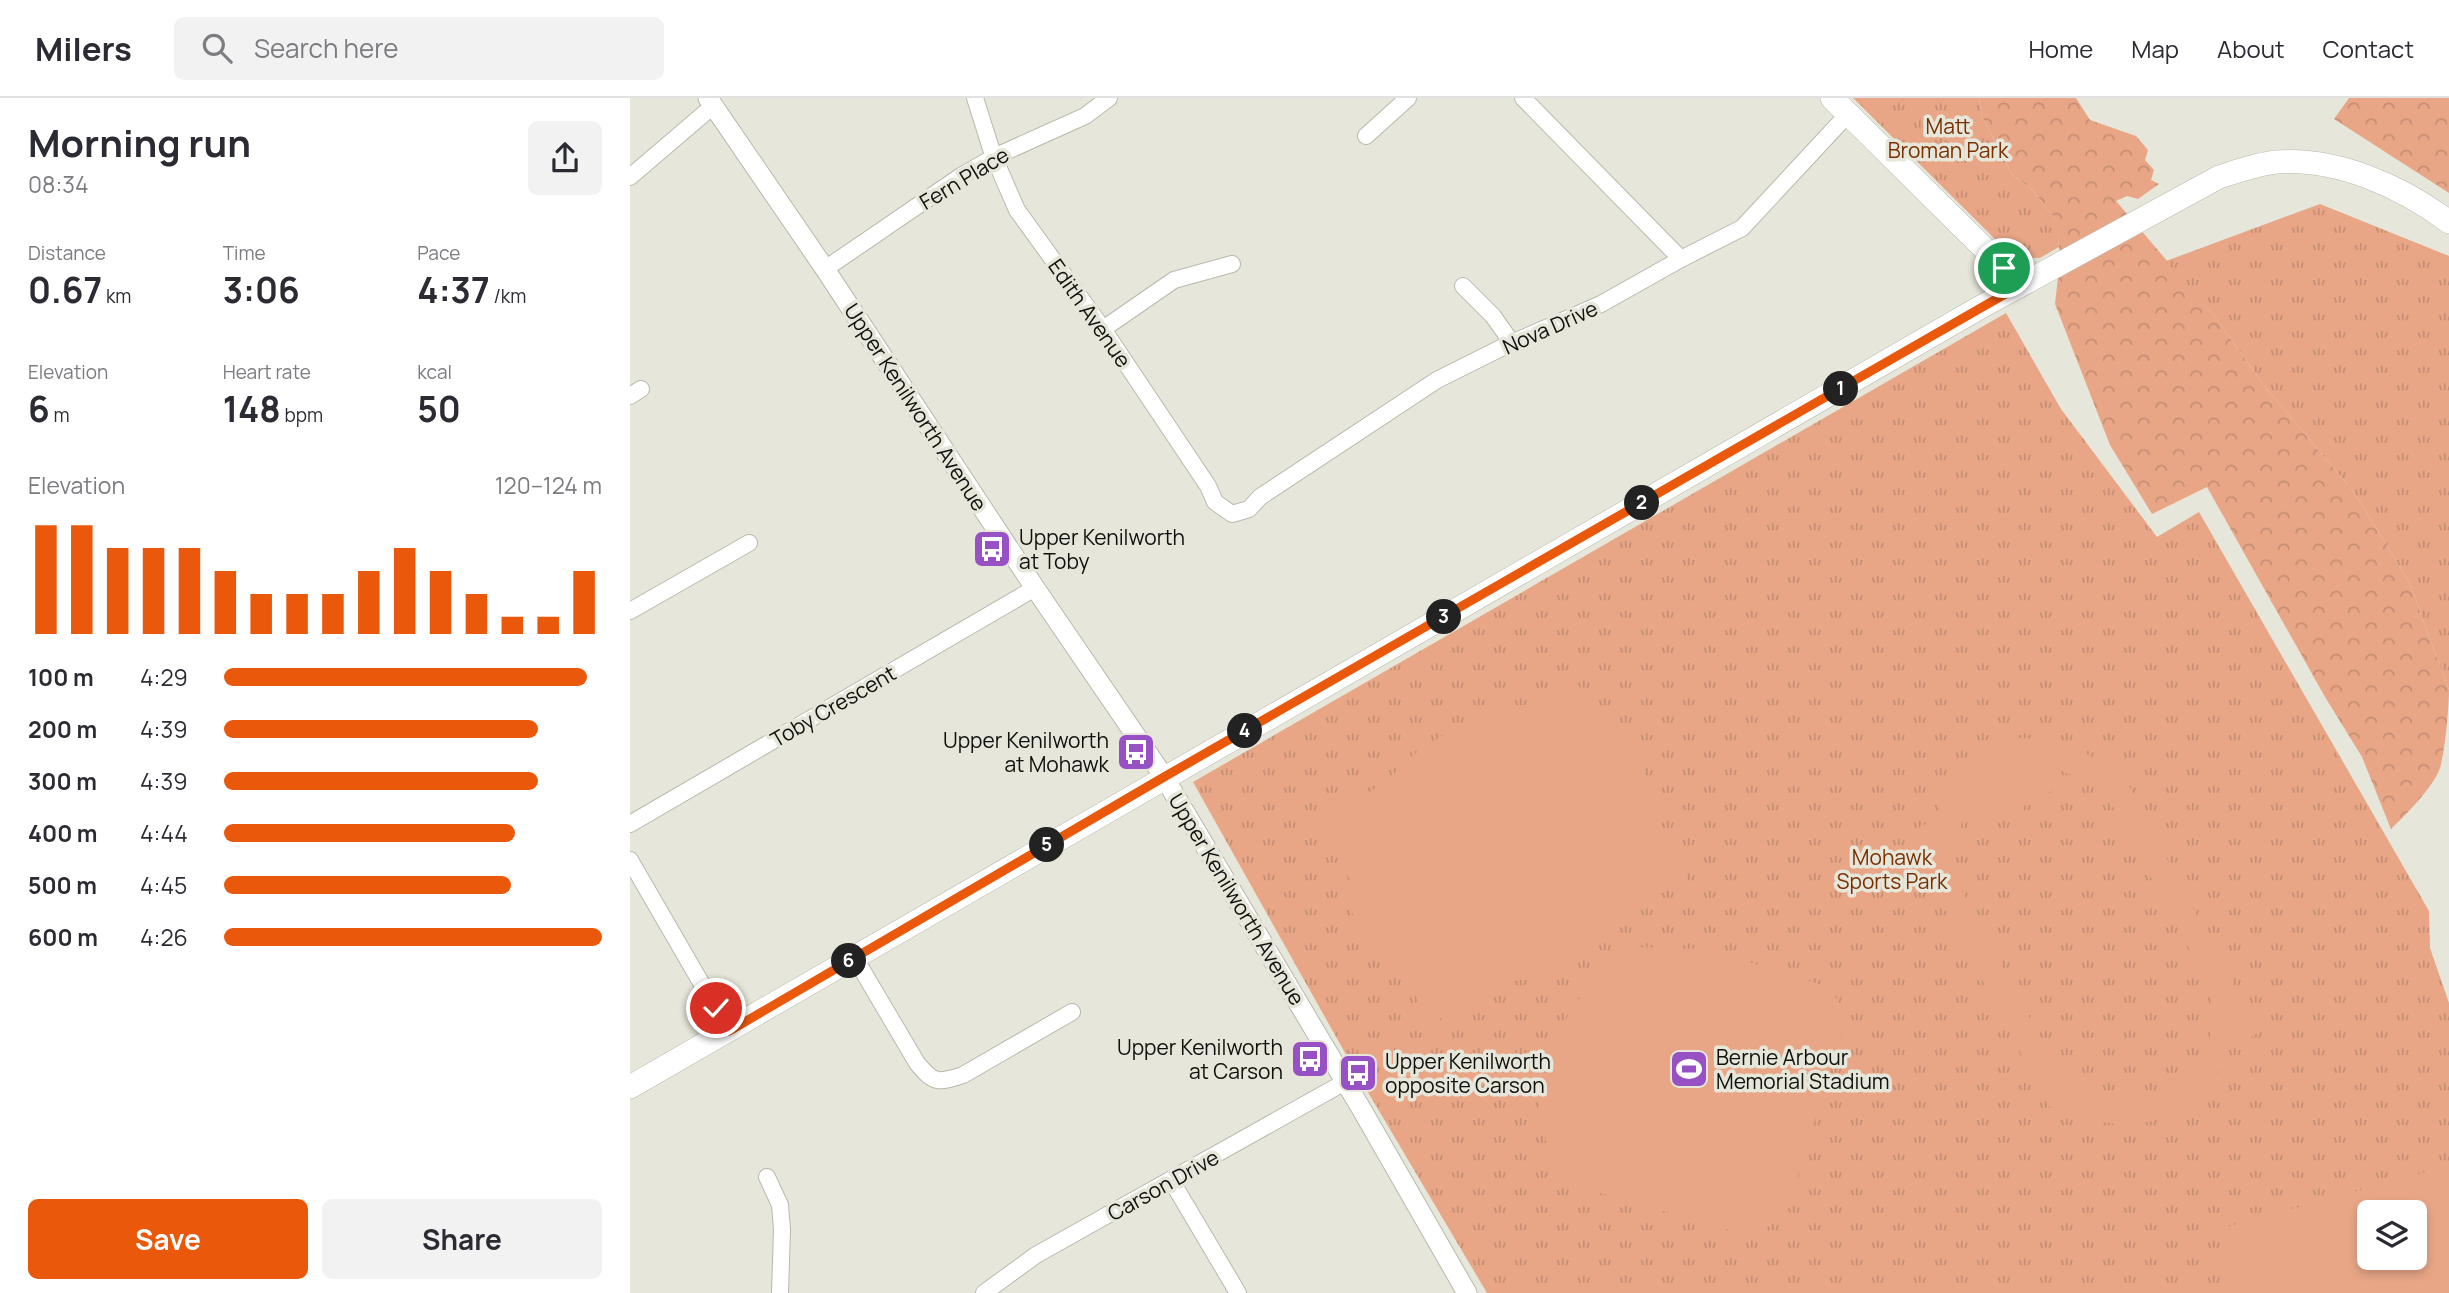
<!DOCTYPE html>
<meta charset="utf-8">
<style>
body{margin:0;font-family:Manrope,sans-serif;background:#f2f2f3;color:#2b2b33;height:100vh;display:flex;flex-direction:column;font-size:26px;white-space:nowrap}
*{box-sizing:border-box;margin:0}
p{font-size:23px;color:#7c7c81}
.icon{flex:none;width:38px;height:38px;fill:none;stroke:currentColor;stroke-width:2;stroke-linecap:round;stroke-linejoin:round}
.map{position:relative;flex:1;overflow:hidden}
.sheet{display:flex;flex-direction:column;background:#fff;width:630px}
.sheet>*{flex:none}
.tools{position:absolute;left:1727px;top:1102px;display:grid;gap:14px}
.tools a{display:grid;place-items:center;width:70px;height:70px;border-radius:10px;background:#fff;box-shadow:0 4px 10px #0003;font-size:35px}
.pin{position:absolute;display:grid;place-items:center;width:60px;height:60px;color:#fff;margin:-30px;border:4px solid #fff;border-radius:50%;box-shadow:0 2px 7px #0007}
.km{position:absolute;width:35px;height:35px;margin:-18px;border-radius:50%;background:#222;color:#fff;font-size:19px;line-height:35px;text-align:center}
.round{display:grid;place-items:center;flex:none;width:74px;height:74px;border-radius:10px;background:#f2f2f3}
.head{display:flex;align-items:center;justify-content:space-between;height:119px;padding:0 28px}
h1{font-size:38px;font-weight:700;line-height:52px}
.metrics{display:grid;grid-template-columns:repeat(3,1fr);gap:10px;height:119px;padding:7px 28px}
.metrics div{display:grid;align-content:center}
.metrics b{font-size:35px;font-weight:700}
.metrics small{font-size:19px;font-weight:400}
.metrics p{font-size:19px}
.chart{height:196px;padding:14px 28px}
.chart p{display:flex;justify-content:space-between}
.chart svg{width:100%;height:126px;margin-top:7px;stroke:#ea580c;stroke-width:6}
.primary-button{display:flex;gap:14px;margin-top:auto;padding:14px 28px}
.primary-button a{flex:1;height:80px;border-radius:10px;background:#ea580c;color:#fff;font-size:28px;font-weight:700;line-height:80px;text-align:center}
.primary-button a+a{background:#f2f2f3;color:#2b2b33}
ul{padding:0 28px;list-style:none;font-size:23px}
li{display:grid;grid-template-columns:112px 84px 1fr;align-items:center;height:52px}
li i{height:18px;border-radius:9px;background:#ea580c}
header{display:flex;align-items:center;gap:42px;box-sizing:border-box;height:98px;padding:0 35px;background:#fff;border-bottom:2px solid #e1e1e2}
header strong{font-size:33px}
nav{display:flex;gap:38px;margin-inline-start:auto;font-size:24px}
.search{width:490px;height:63px;background:#f2f2f3;display:flex;align-items:center;gap:18px;box-sizing:border-box;padding:0 24px;border-radius:10px;color:#7c7c81;font-size:26px}
main{display:flex;flex:1;min-height:0}
.map>svg:first-child{display:block}
.forest{fill:url(#forest-crowns)}
.park{fill:url(#park-tufts);fill-rule:evenodd}
.garden{fill:#e8a687;fill-rule:evenodd}
.lines{fill:none;stroke-linecap:round;stroke-linejoin:round}
.minor-casing{stroke:#b8b9ac;stroke-width:18}
.tertiary-casing{stroke:#b8b9ac;stroke-width:21}
.secondary-casing{stroke:#b8b9ac;stroke-width:24}
.minor{stroke:#fff;stroke-width:16}
.tertiary{stroke:#fff;stroke-width:19}
.secondary{stroke:#fff;stroke-width:23}
.route-casing{stroke:#fff;stroke-width:14}
.route{stroke:#ea580c;stroke-width:9}
.labels{text-anchor:middle;dominant-baseline:central;stroke-width:7;stroke-linejoin:round;paint-order:stroke}
.park-label{font-size:21px;fill:#793000;stroke:#e6e7da}
.street-label{font-size:21px;fill:#10100c;stroke:#e6e7da}
.poi-label{font-size:21px;fill:#10100c;stroke:#e6e7da;text-anchor:start}
</style>
<header>
<strong>Milers</strong>
<div class="search"><svg class="icon" aria-label="search" viewBox="0 0 24 24"><circle cx="10" cy="10" r="6"/><path d="M15 15l6 6"/></svg>Search here</div>
<nav><a>Home</a><a>Map</a><a>About</a><a>Contact</a></nav>
</header>
<main>
<section class="sheet">
<div class="head"><div><h1>Morning run</h1><p>08:34</p></div><a class="round"><svg class="icon" aria-label="share" viewBox="0 0 24 24"><path d="M12 15V3M7 8l5-5 5 5M5 13v7h14v-7"/></svg></a></div>
<div class="metrics">
<div><p>Distance</p><b>0.67<small> km</small></b></div>
<div><p>Time</p><b>3:06</b></div>
<div><p>Pace</p><b>4:37<small> /km</small></b></div>
</div>
<div class="metrics">
<div><p>Elevation</p><b>6<small> m</small></b></div>
<div><p>Heart rate</p><b>148<small> bpm</small></b></div>
<div><p>kcal</p><b>50</b></div>
</div>
<div class="chart"><p><span>Elevation</span>120–124 m</p>
<svg viewBox="0 0 160 44" preserveAspectRatio="none"><path d="M5 44V6M15 44V6M25 44V14M35 44V14M45 44V14M55 44V22M65 44V30M75 44V30M85 44V30M95 44V22M105 44V14M115 44V22M125 44V30M135 44V38M145 44V38M155 44V22"/></svg>
</div>
<ul>
<li><b>100 m</b>4:29<i style="width:96%"></i></li>
<li><b>200 m</b>4:39<i style="width:83%"></i></li>
<li><b>300 m</b>4:39<i style="width:83%"></i></li>
<li><b>400 m</b>4:44<i style="width:77%"></i></li>
<li><b>500 m</b>4:45<i style="width:76%"></i></li>
<li><b>600 m</b>4:26<i style="width:100%"></i></li>
</ul>
<div class="primary-button"><a>Save</a><a>Share</a></div>
</section>
<div class="map">
<svg width="1819" height="1195" viewBox="0 0 1819 1195">
<defs>
<pattern id="forest-crowns" width="20" height="18" patternUnits="userSpaceOnUse" patternTransform="scale(1.75)"><rect width="20" height="18" fill="#e8a687"/><path d="M2 6a3 3 0 1 1 6 0M12 15a3 3 0 1 1 6 0" fill="none" stroke="#c68e73"/></pattern>
<pattern id="park-tufts" width="24" height="20" patternUnits="userSpaceOnUse" patternTransform="scale(1.75)"><rect width="24" height="20" fill="#e8a687"/><path d="M3 7l-1-3M5 7V3M7 7l1-3M15 17l-1-3M17 17v-4M19 17l1-3" fill="none" stroke="#c68e73"/></pattern>
</defs>
<rect width="100%" height="100%" fill="#e6e7da"/>
<g class="forest">
<path d="M1349 0H1446L1460 22 1506 38 1518 52 1515 62 1524 72 1521 82 1529 86 1508 101 1497 98 1486 103 1585 219 1636 290 1724 394 1779 484 1819 592C1819 610 1815 653 1810 670 1804 688 1776 717 1761 731L1732 659 1695 599 1577 389 1522 416 1480 347 1425 206 1430 162 1427 123 1402 92 1382 76 1352 19Z"/>
<polygon points="1719,0 1819,0 1819,95 1704,21"/>
</g>
<g class="park">
<polygon points="1223,0 1349,0 1352,19 1382,76 1402,92 1428,124 1429,149 1410,160 1383,159"/>
<polygon points="1690,106 1819,158 1819,592 1779,484 1724,394 1636,290 1585,219 1536,163"/>
<path d="M1376 215 1431 311 1527 439 1569 414 1799 813 1800 850 1819 905V1195H857L723 969 563 684ZM1740 1115H1785V1160H1740Z"/>
</g>
<g class="garden">
<polygon points="944,579 973,631 986,637 1002,652 1024,691 1028,727 1058,781 990,819 964,845 940,862 904,879 870,886 801,926 769,868 745,854 721,813 720,782 687,724 755,685 779,660 811,638 853,621 880,616"/>
<path d="M1385 640C1423 640 1445 647 1477 668L1486 663 1628 935 1609 946 1603 937C1587 1003 1529 1039 1463 1022 1451 1019 1440 1010 1429 1004L1419 1009 1276 737 1295 726 1303 738C1308 702 1320 670 1353 651 1362 645 1375 643 1385 640ZM1426 671 1459 684 1483 709 1579 888C1581 908 1584 926 1578 947 1574 961 1561 975 1549 984 1521 1006 1480 1011 1449 990 1442 985 1435 979 1428 973L1330 790 1325 755 1333 720 1355 730 1383 713 1389 723 1396 718 1392 709 1421 693Z"/>
<polygon points="998,849 1078,851 1201,890 1216,920 1156,1118 1121,1138 928,1083 907,1013 930,930 974,863"/>
<path d="M1813 1069 1819 1091V1195H1607L1589 1131ZM1740 1115H1785V1160H1740Z"/>
</g>
<g class="lines">
<defs>
<g id="minor">
<polyline points="345,0 363,57 387,112 473,231 578,388 585,404 602,416 619,411 630,399 807,282 877,247 971,206 1051,161 1112,130 1218,16"/>
<polyline points="893,0 1051,161"/>
<polyline points="736,38 778,0"/>
<polyline points="0,79 83,8"/>
<polyline points="195,171 331,78 364,59 455,18 479,0"/>
<polyline points="833,188 863,218 882,245"/>
<polyline points="473,231 544,182 602,166"/>
<polyline points="0,298 11,291"/>
<polyline points="0,513 119,445"/>
<polyline points="0,726 405,490"/>
<polyline points="0,762 99,933"/>
<path d="M225 860 287 965C304 986 308 985 333 977L442 914"/>
<polyline points="137,1079 150,1107 152,1131 150,1195"/>
<polyline points="541,1082 608,1195"/>
<polyline points="354,1195 406,1157 715,984"/>
</g>
<polyline id="tertiary" points="78,0 195,171 405,490 534,679 732,1012 837,1195"/>
<g id="secondary">
<polyline points="1202,0 1374,170 1389,188"/>
<path d="M0 989 1349 210 1589 79C1608 73 1627 66 1647 64 1708 60 1771 88 1819 124"/>
</g>
</defs>
<use href="#minor" class="minor-casing"/>
<use href="#tertiary" class="tertiary-casing"/>
<use href="#secondary" class="secondary-casing"/>
<use href="#minor" class="minor"/>
<use href="#tertiary" class="tertiary"/>
<use href="#secondary" class="secondary"/>
</g>
<g class="lines">
<defs>
<polyline id="route" points="86,910 99,933 101,932 534,679 1389,188 1374,170"/>
</defs>
<use href="#route" class="route-casing"/>
<use href="#route" class="route"/>
</g>
<defs>
<symbol id="bus-square" viewBox="-11 -11 22 22"><rect x="-9" y="-9" width="18" height="18" rx="4" fill="#9751c4" stroke="#e6e7da"/><path d="M-5-6H5V4H4V6H2V4H-2V6H-4V4H-5ZM-3.5-4V0h7V-4ZM-3.5 1.2v1.5H-2V1.2ZM2 1.2v1.5H3.5V1.2Z" fill="#fff"/></symbol>
<symbol id="stadium-square" viewBox="-11 -11 22 22"><rect x="-9" y="-9" width="18" height="18" rx="4" fill="#9751c4" stroke="#e6e7da"/><path d="M0-5a6.5 5 0 1 0 0 10a6.5 5 0 1 0 0-10ZM-3.5-1.8h7v3.6h-7Z" fill="#fff"/></symbol>
</defs>
<g fill-rule="evenodd">
<use href="#bus-square" x="340" y="429" width="44" height="44"/>
<use href="#bus-square" x="484" y="632" width="44" height="44"/>
<use href="#bus-square" x="658" y="939" width="44" height="44"/>
<use href="#stadium-square" x="1037" y="949" width="44" height="44"/>
<use href="#bus-square" x="706" y="953" width="44" height="44"/>
</g>
<g class="labels">
<g class="park-label">
<text x="1318" y="28">Matt<tspan x="1318" dy="24">Broman Park</tspan></text>
<text x="1262" y="759">Mohawk<tspan x="1262" dy="24">Sports Park</tspan></text>
</g>
<g class="street-label">
<text transform="translate(334 80) rotate(-31)">Fern Place</text>
<text transform="translate(460 215) rotate(55)">Edith Avenue</text>
<text transform="translate(920 229) rotate(-24)">Nova Drive</text>
<text transform="translate(286 309) rotate(57)">Upper Kenilworth Avenue</text>
<text transform="translate(203 608) rotate(-30)">Toby Crescent</text>
<text transform="translate(607 801) rotate(59)">Upper Kenilworth Avenue</text>
<text transform="translate(533 1087) rotate(-29)">Carson Drive</text>
</g>
<g class="poi-label">
<text x="389" y="439">Upper Kenilworth<tspan x="389" dy="24">at Toby</tspan></text>
<text x="479" y="642" text-anchor="end">Upper Kenilworth<tspan x="479" dy="24">at Mohawk</tspan></text>
<text x="653" y="949" text-anchor="end">Upper Kenilworth<tspan x="653" dy="24">at Carson</tspan></text>
<text x="1086" y="959">Bernie Arbour<tspan x="1086" dy="24">Memorial Stadium</tspan></text>
<text x="755" y="963">Upper Kenilworth<tspan x="755" dy="24">opposite Carson</tspan></text>
</g>
</g>
</svg>
<div class="tools">
<a><svg class="icon" aria-label="layers" viewBox="0 0 24 24"><path d="M12 4l9 5-9 5-9-5zM3 14l9 5 9-5"/></svg></a>
</div>
<div class="pin" style="left:1374px;top:170px;background:#1e9e55"><svg class="icon" aria-label="arrive" viewBox="0 0 24 24"><path d="M6 21V4h12l-3 4 3 4H6"/></svg></div>
<div class="pin" style="left:86px;top:910px;background:#d93025"><svg class="icon" aria-label="check" viewBox="0 0 24 24"><path d="M5 12l5 5 9-10"/></svg></div>
<b class="km" style="left:1211px;top:291px">1</b>
<b class="km" style="left:1012px;top:405px">2</b>
<b class="km" style="left:814px;top:519px">3</b>
<b class="km" style="left:615px;top:633px">4</b>
<b class="km" style="left:417px;top:747px">5</b>
<b class="km" style="left:219px;top:863px">6</b>
</div>
</main>
